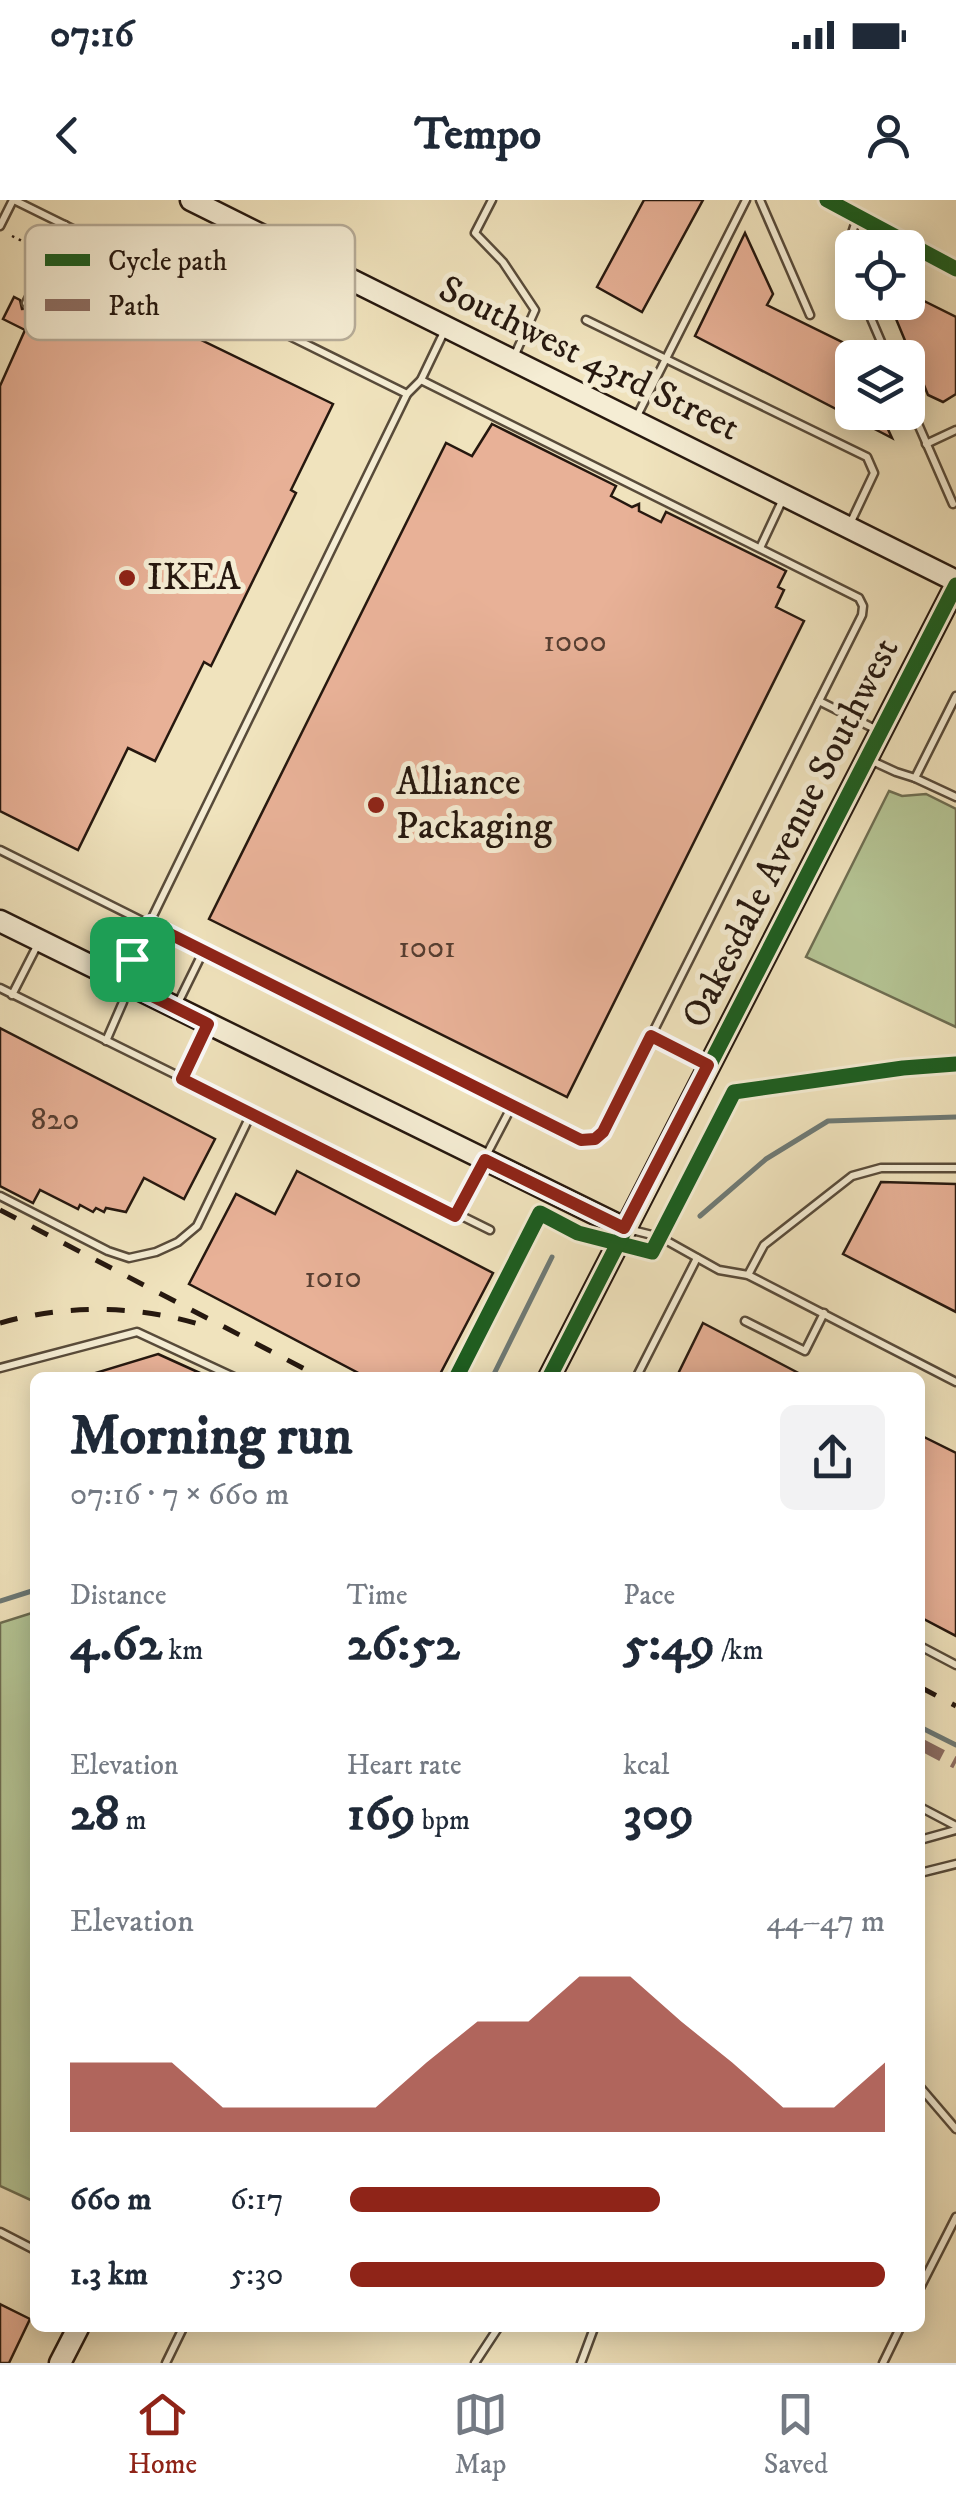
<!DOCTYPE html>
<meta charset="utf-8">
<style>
body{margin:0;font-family:"IM FELL DW Pica",serif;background:#f2f2f3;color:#1f2937;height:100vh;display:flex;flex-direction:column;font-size:38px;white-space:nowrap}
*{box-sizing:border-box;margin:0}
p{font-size:32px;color:#747a83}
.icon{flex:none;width:55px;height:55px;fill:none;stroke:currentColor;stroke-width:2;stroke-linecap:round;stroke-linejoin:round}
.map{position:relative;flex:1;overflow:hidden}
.details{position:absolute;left:30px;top:1172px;width:895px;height:960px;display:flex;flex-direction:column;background:#fff;border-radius:15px;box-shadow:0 5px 25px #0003}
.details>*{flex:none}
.tools{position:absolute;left:835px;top:30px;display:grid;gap:20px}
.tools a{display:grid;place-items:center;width:90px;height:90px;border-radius:15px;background:#fff;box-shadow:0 5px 25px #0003;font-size:50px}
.pin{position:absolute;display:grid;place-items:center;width:85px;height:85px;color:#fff;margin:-42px;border-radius:20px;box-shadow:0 5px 15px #0006}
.round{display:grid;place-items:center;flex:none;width:105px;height:105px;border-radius:15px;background:#f2f2f3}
.summary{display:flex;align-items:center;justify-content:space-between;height:170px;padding:0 40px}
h1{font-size:55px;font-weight:700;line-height:75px}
.metrics{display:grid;grid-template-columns:repeat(3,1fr);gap:15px;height:170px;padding:10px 40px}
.metrics div{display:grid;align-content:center}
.metrics b{font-size:50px;font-weight:700}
.metrics small{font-size:28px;font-weight:400}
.metrics p{font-size:28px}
.chart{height:280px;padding:20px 40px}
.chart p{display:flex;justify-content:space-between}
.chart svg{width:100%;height:180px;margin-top:10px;fill:#8f2418;opacity:.7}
ul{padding:0 40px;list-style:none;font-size:32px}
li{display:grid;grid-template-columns:160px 120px 1fr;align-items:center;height:75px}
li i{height:25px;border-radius:12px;background:#8f2418}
.status{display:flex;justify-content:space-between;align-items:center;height:70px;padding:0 50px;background:#fff;direction:ltr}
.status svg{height:28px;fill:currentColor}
header{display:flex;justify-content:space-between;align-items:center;height:130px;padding:0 40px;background:#fff;font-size:45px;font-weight:700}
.menu{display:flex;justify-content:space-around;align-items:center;height:140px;border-top:2px solid #e0e1e3;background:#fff;font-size:28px;color:#747a83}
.menu a{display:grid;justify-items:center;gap:5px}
.menu .on{color:#8f2418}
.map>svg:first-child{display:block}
.green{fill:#b5c595;stroke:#6e6e52;stroke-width:2.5}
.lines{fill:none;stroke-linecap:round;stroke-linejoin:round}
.stream{stroke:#6e7a76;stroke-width:5}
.building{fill:#e8b197;stroke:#26180f;stroke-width:2.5}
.lane-casing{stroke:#584b3a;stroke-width:11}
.street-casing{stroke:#584b3a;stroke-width:19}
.secondary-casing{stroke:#26180f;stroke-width:25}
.path{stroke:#26180f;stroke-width:2.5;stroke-dasharray:2.5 5;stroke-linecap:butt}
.lane{stroke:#f5edd4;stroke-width:6}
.street{stroke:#f5edd4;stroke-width:14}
.secondary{stroke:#f5edd4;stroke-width:20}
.rail{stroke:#26180f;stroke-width:5;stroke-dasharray:18 18;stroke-linecap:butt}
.quiet{stroke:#8d6e63;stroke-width:12;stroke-dasharray:25 12;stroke-linecap:butt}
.cycleway-casing{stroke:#f5edd4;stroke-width:21}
.cycleway{stroke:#1b5e20;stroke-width:15}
.route-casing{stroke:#fff;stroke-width:20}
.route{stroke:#8f2418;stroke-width:12}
.poi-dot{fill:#8f2418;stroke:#f5edd4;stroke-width:4}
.labels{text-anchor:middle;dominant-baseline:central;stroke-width:10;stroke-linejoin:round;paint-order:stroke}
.number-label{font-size:32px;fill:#563e31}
.street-label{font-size:38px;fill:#26180f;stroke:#f5edd4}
.poi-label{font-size:38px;fill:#26180f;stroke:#f5edd4;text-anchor:start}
.key{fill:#f5edd4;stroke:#b7ad99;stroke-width:2.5}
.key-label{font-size:28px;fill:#26180f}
</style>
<div class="status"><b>07:16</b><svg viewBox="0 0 49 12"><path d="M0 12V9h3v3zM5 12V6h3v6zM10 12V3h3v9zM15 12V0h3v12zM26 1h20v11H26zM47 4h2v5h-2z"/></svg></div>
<header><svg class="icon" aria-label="back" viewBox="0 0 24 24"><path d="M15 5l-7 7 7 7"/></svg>Tempo<svg class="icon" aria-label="person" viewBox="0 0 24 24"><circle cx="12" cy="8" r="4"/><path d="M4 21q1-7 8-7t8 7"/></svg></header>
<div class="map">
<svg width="956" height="2163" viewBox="0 0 956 2163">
<rect width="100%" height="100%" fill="#f0e3bd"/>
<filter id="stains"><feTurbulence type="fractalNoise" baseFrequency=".002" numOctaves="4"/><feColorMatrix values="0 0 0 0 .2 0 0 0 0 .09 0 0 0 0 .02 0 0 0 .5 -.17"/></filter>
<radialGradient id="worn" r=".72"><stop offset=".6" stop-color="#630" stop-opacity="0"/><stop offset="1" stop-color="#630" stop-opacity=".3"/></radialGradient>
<g class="green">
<polygon points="889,591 902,596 926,594 956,609 956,827 806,757"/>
<polygon points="35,1412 35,2002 0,1986 0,1423"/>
</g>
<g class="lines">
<g class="stream">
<polyline points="700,1016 766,959 828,921 956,917"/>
<polyline points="492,1178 552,1057"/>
<polyline points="0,1401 35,1390"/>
<polyline points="920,1527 956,1545"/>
</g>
</g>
<g class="building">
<polygon points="644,0 703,0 642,112 597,87"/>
<polygon points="745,33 773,94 767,105 850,146 852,152 852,212 880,212 892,238 695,136"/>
<polygon points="57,70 333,204 291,290 296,293 211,466 204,462 155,561 128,548 78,650 0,611 0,186 25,130 3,119 14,97 20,100 22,109 37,108"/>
<polygon points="908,93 956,117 956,194 943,202 928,195 917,168 908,172 908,156 911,155 889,102 908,102"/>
<polygon points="492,224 616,286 611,296 632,307 639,304 639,311 661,322 666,312 786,371 778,387 784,390 776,407 804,421 567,897 209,719 446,243 472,256"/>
<polygon points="0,828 215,939 184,999 144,978 126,1012 106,1008 104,1012 96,1008 93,1012 80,1005 78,1009 40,990 33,1003 0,986"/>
<polygon points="297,971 493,1073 438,1178 368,1178 189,1084 236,994 275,1014"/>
<polygon points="881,982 956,984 956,1112 843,1054"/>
<polygon points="703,1123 808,1178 676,1178"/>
<polygon points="158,1154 211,1178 93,1178 92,1174"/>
<polygon points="920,1235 956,1253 956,1436 920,1417"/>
<polygon points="0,2104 30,2119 9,2163 0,2163"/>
</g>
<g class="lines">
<defs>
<g id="lane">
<polyline points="14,0 407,194"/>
<polyline points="492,0 475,33 503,62 535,110 513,159"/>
<polyline points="760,0 810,115"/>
<polyline points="0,26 13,0"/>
<polyline points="852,76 845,54 857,18"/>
<polyline points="864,102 888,158"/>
<polyline points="26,103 65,25"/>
<polyline points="586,120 867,257 874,273 849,326"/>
<polyline points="908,201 953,304"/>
<polyline points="636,218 746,0"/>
<polyline points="926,244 956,230"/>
<polyline points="760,348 782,301"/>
<polyline points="956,496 915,578 956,597"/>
<polyline points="819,501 879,531"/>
<polyline points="870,560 896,572 915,578"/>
<polyline points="0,650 581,940 595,939 603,932 862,415 863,406 859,398 421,180"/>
<polyline points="0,788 490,1030"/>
<polyline points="12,795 39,742"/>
<polyline points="177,805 203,752"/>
<polyline points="651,836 707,864"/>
<polyline points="106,841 123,802 132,759 407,194 421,180 444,132"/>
<polyline points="182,879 207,826"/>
<polyline points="0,996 108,1051 129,1058 156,1052 178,1042 197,1026 251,914"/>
<polyline points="455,1015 512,906"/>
<polyline points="628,1029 660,1037 719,1070 748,1075 956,1182"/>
<polyline points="748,1075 764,1045 852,976 881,968 956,968"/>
<polyline points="745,1121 805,1151 824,1113"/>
<polyline points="0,1168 137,1132 236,1178"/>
<polyline points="636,1178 697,1058"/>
<polyline points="920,1446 956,1465"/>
<polyline points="920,1607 956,1626"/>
<polyline points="920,1640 956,1630"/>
<polyline points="920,1673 956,1664"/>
<polyline points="920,1887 956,1929"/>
<polyline points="0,2032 35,2050"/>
<polyline points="920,2088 956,2017"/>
<polyline points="166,2163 183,2128"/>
<polyline points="475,2163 498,2128"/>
<polyline points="581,2163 594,2128"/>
<polyline points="883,2163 900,2128"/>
</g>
<polyline id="street" points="827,0 956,69"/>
<g id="secondary">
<polyline points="191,0 956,381"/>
<polyline points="0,721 624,1028"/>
<polyline points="549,1178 956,385"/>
<polyline points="60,2163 78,2128"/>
</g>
</defs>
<use href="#lane" class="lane-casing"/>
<use href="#street" class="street-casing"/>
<use href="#secondary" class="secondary-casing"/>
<polyline class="path" points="12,36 40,50"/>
<use href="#lane" class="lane"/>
<use href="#street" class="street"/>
<use href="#secondary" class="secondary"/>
<g class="rail">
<polyline points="0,1010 322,1178"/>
<path d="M0 1123C67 1104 138 1105 205 1126"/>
<polyline points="920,1487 956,1506"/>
</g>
<polyline class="quiet" points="920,1544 956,1563"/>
<defs>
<g id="cycleway">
<polyline points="827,0 956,69"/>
<polyline points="456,1178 540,1013 578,1033 652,1052 734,892 903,868 956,864"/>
<polyline points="549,1178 956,385"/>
</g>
</defs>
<use href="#cycleway" class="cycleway-casing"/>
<use href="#cycleway" class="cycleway"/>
</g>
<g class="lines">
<defs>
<polygon id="route" points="150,724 581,940 595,939 603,932 651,836 708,865 624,1028 485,960 455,1016 182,879 208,824 128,784 132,759"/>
</defs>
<use href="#route" class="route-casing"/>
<use href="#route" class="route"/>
</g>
<g class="poi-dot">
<circle cx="127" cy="378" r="10"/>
<circle cx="376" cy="605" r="10"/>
</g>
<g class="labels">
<g class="number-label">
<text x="575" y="442">1000</text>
<text x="427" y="748">1001</text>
<text x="55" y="920">820</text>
<text x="333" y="1078">1010</text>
</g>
<g class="street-label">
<text transform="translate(589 159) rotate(26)">Southwest 43rd Street</text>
<text transform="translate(791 633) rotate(-63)">Oakesdale Avenue Southwest</text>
</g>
<g class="poi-label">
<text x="147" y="378">IKEA</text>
<text x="396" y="583">Alliance<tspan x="396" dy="44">Packaging</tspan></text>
</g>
</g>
<rect x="25" y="25" width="330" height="115" rx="15" class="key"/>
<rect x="45" y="54" width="45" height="12" fill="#1b5e20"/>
<rect x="45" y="99" width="45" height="12" fill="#8d6e63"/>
<g class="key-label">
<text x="108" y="70">Cycle path</text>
<text x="108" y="115">Path</text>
</g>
<rect width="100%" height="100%" filter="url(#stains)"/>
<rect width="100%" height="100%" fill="url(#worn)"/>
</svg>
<div class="tools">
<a><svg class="icon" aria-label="locate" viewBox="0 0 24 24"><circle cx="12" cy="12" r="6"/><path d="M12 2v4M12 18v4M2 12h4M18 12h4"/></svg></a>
<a><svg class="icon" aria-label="layers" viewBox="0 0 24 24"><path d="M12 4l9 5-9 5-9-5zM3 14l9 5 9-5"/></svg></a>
</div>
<div class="pin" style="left:132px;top:759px;background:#1e9e55"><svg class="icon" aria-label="arrive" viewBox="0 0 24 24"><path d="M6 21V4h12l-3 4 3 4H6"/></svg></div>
<section class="details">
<div class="summary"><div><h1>Morning run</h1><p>07:16 · 7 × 660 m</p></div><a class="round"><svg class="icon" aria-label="share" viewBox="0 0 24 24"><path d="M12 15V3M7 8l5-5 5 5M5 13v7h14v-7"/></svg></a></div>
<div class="metrics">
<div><p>Distance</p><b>4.62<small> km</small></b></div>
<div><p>Time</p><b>26:52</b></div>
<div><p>Pace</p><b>5:49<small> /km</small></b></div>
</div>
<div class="metrics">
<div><p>Elevation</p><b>28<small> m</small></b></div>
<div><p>Heart rate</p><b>169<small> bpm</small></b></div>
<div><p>kcal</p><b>309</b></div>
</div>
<div class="chart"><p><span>Elevation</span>44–47 m</p>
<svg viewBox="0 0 160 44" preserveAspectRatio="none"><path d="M0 44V27L10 27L20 27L30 38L40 38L50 38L60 38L70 27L80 17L90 17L100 6L110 6L120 17L130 27L140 38L150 38L160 27V44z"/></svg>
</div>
<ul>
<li><b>660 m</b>6:17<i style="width:58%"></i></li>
<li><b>1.3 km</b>5:30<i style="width:100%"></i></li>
</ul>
</section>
</div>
<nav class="menu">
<a class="on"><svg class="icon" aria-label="home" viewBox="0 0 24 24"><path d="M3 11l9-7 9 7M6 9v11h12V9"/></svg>Home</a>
<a><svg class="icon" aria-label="map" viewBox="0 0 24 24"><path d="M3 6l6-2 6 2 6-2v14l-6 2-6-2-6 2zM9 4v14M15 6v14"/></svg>Map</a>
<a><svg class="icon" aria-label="saved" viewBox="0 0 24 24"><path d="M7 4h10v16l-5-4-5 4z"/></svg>Saved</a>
</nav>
